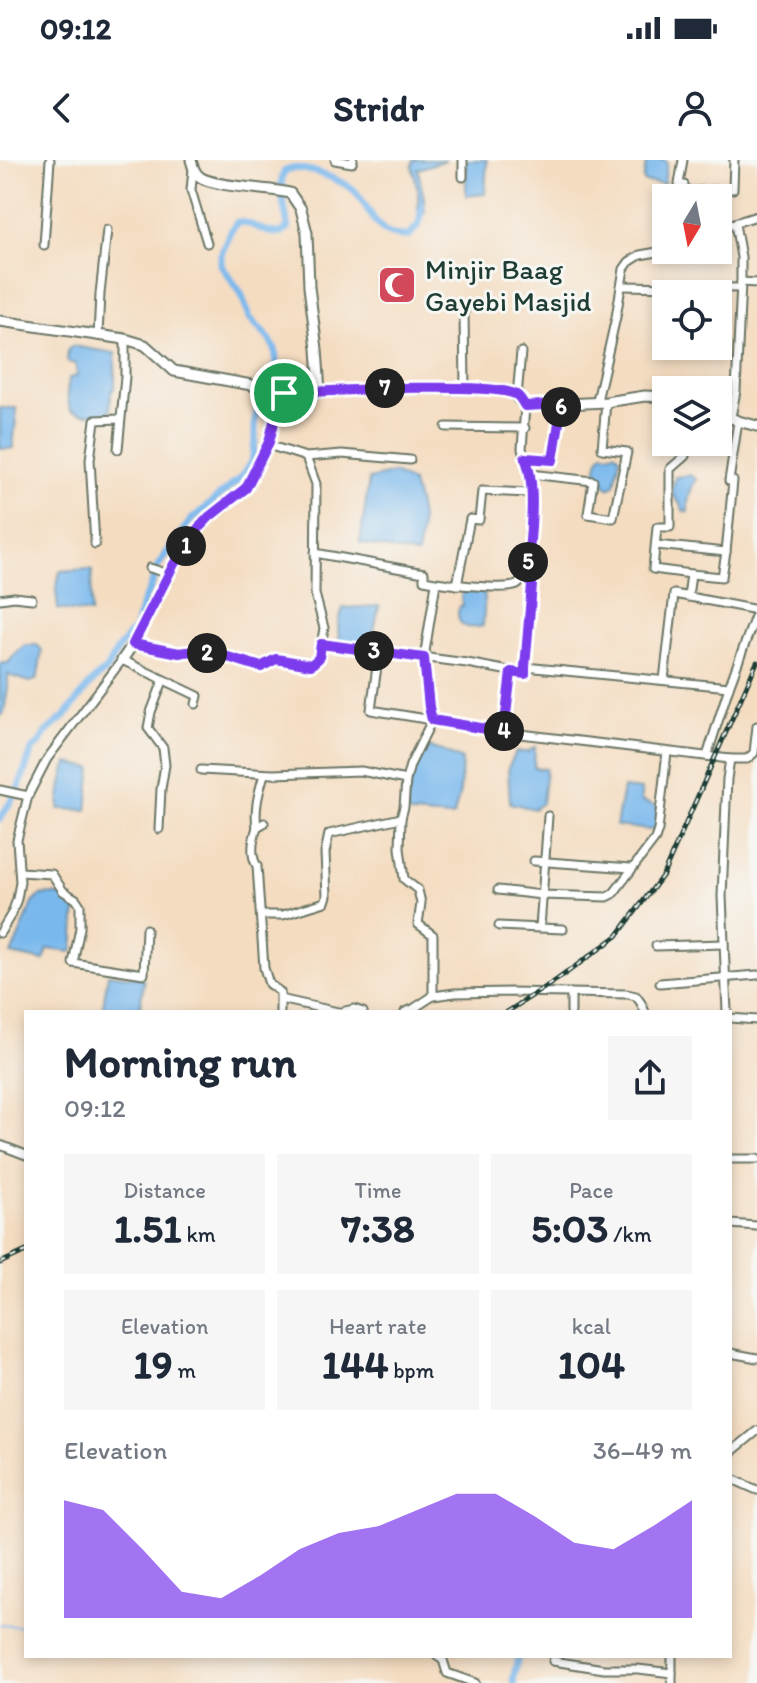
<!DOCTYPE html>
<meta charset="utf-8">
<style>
body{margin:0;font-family:Itim,sans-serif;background:#f6f6f7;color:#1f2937;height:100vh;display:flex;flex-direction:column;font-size:30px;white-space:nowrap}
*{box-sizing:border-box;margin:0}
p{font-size:26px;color:#747a83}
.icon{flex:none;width:44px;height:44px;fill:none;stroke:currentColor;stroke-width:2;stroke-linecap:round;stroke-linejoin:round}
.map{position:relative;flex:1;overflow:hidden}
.sheet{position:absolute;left:24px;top:850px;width:708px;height:648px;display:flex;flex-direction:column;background:#fff;border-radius:0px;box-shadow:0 4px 12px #0003}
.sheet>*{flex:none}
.needle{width:52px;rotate:190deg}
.tools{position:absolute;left:652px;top:24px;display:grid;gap:16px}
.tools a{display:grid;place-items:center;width:80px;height:80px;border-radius:0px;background:#fff;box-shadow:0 4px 12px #0003;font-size:40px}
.pin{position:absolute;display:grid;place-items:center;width:68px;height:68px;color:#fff;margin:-34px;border:4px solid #fff;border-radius:50%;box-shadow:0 2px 8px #0007}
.km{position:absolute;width:40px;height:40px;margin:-20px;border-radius:50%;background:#222;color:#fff;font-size:22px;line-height:40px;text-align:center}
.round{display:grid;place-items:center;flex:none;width:84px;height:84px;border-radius:0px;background:#f6f6f7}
.summary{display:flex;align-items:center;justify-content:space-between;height:136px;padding:0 40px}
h1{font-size:44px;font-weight:800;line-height:60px}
.stats{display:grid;grid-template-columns:repeat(3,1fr);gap:12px;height:136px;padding:8px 40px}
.stats div{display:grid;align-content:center;border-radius:0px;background:#f6f6f7;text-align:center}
.stats b{font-size:40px;font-weight:800}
.stats small{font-size:22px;font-weight:400}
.stats p{font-size:22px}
.chart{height:224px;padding:16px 40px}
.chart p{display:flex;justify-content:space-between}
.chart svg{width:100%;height:144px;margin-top:8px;fill:#7c3aed;opacity:.7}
.status{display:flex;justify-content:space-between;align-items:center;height:56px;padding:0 40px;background:#fff;direction:ltr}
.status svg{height:22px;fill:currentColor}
header{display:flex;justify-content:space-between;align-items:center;height:104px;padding:0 40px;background:#fff;font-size:36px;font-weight:800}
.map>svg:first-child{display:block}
.water{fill:#79b8ed;stroke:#4c7a90;stroke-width:2}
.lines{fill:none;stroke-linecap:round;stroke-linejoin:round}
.stream{stroke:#79b8ed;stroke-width:2}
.canal{stroke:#79b8ed;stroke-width:7}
.minor-casing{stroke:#6a7565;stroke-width:11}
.tertiary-casing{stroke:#6a7565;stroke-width:13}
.minor{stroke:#fff;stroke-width:7}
.tertiary{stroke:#fff;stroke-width:9}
.rail-casing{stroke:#1f3d34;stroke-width:5}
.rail{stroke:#f6f6f2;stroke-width:2;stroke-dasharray:6;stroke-linecap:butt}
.route-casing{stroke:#fff;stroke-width:16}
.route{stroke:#7c3aed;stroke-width:10}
.labels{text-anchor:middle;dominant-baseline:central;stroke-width:6;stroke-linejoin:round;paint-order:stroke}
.poi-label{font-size:28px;fill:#1f3d34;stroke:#f6f6f2;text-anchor:start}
</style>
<div class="status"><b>09:12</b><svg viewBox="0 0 49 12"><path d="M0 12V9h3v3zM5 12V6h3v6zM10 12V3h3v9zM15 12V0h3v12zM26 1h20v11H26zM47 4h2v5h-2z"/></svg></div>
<header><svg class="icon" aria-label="back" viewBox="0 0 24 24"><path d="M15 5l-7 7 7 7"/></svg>Stridr<svg class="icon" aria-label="person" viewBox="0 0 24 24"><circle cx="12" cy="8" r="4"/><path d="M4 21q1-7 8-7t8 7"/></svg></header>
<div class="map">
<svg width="757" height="1523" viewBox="0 0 757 1523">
<rect width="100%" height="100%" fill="#f6f6f2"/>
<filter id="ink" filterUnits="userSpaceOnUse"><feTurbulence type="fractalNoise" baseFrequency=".0125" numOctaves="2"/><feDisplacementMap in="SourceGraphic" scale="16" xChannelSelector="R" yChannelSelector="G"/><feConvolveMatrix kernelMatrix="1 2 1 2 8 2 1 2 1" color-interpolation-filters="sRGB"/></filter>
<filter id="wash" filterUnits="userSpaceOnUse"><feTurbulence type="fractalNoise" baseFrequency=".006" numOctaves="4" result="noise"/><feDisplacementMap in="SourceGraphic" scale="32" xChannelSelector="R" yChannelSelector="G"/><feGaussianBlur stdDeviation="1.8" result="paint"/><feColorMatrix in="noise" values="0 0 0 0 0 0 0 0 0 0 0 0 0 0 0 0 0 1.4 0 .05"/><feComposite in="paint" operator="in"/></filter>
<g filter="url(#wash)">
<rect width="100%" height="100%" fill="#f4dcc0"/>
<g class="water">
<polygon points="414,0 446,0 418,9 424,39 425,53 418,51 418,31 412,5"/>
<polygon points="466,0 487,0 485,34 466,36"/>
<polygon points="647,0 664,0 667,2 664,24 645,22 643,20"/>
<path d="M73 186 115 193V228L111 232 110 252C99 255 80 255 70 250L67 233 69 218 77 216 76 204 67 202 68 189Z"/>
<polygon points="0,248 17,248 13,288 6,289 0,288"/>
<path d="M604 292 607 294 615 292 620 296 615 325 608 328 605 323 595 322 593 320C599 310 595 300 604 292Z"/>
<path d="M394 313 412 323C423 353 423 364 417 395L360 383 369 319Z"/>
<path d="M690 315 696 319C690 329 687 340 688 352H684L681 345 674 337 672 330 675 317Z"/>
<polygon points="89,409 92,410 91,453 58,449 56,430 60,411"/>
<path d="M481 431 485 433 483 466C465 470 455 466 459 446H463L461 437 463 432Z"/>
<polygon points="379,446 372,481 366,490 339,484 338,464 343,448"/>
<polygon points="25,485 37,485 42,490 38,516 36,520 30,522 8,515 8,527 4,553 0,556 0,503 8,503 15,494"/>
<path d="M426 587 443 591 462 600 460 631 454 656 451 657 410 654 407 651C408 630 410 602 426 587Z"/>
<polygon points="535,587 534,608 546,609 542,643 534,649 510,643 508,608 516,592 528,592"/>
<path d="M68 603 92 608 87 650 59 649C60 632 62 618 68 603Z"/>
<polygon points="623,628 641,630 641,641 656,646 660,651 657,669 650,670 616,666"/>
<polygon points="54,734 70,739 76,746 73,790 71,792 48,789 44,801 11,794 33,743 41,735"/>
<polygon points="108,814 142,818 144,822 139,852 102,852"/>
</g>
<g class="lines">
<polyline class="stream" points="0,1465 26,1467"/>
<g class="canal">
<path d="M0 659 18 630 32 590 40 583 45 573 66 555 91 523 107 509 119 487 135 469 144 439 149 432 158 406 167 392 191 360 237 321 246 311 252 302 255 281V261L260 237 263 224 271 218 275 210 276 199 275 189 269 179 249 157 241 133 221 105V95L226 82 231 71 237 62C255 62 261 74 282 73L288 67C286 52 277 26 284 12 293 0 345 21 355 31 367 44 371 61 385 71 392 76 400 76 409 76L419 64 422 46"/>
<polyline points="514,1523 513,1521 518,1496"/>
</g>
</g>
</g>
<g filter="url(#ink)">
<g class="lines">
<defs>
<g id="minor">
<polyline points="335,0 352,3 353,0"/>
<polyline points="193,9 191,30 207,83"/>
<polyline points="463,17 463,0"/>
<polyline points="683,32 733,29 734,0"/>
<polyline points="682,38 684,25 679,24 683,0"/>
<polyline points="718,68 757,56"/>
<polyline points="44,85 50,0"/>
<polyline points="741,122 757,123"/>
<polyline points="621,126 740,128"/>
<polyline points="464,152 465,229"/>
<polyline points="98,176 100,134 107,70"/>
<polyline points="517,236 521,192"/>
<polyline points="597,241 616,157 624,109 629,102 640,95 669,90"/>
<polyline points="731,257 736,231 741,122 741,97 735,64"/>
<polyline points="446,267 525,268"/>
<polyline points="687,282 685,296 670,309 670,367 657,367 653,409 691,414 688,437"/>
<polyline points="118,289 125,217 125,179"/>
<polyline points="306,297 342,294 410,300"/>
<polyline points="525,298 553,300 562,244"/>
<polyline points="530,314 593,321 588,354 613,358 627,292 602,289 606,242"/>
<polyline points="95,384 90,300 95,260 120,259"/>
<polyline points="656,385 726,392 733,321 729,321 738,261"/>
<path d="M315 393 424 413V420C440 423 505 431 517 425 521 422 524 419 527 416"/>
<polyline points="150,408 169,414"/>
<polyline points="691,414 722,417 726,392"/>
<polyline points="436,423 424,498 429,547 432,560 504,572 730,599 747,599 754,593 757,566"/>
<polyline points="457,425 470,359 479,360 482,331 531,333"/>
<polyline points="0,439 14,437 32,439"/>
<polyline points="133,484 151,489 179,493 186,491 216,494 261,507 276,499 311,505 319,498 324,468 315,434 316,324 306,297 271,286 269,282"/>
<polyline points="321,484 467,503 525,514 532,425 527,416 531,333 529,308 522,289 525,246"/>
<polyline points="379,492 371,550 432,560 410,605 406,620 404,647 401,658 400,688 404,719 418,730 421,743 418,764 433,775 433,836"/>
<polyline points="525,507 729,527"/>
<polyline points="664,520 674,434 757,450"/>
<polyline points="504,572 511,512"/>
<polyline points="707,596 729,527 757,451"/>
<polyline points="201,610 273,614 361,611 406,620"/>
<polyline points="0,630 28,636"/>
<path d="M264 663 257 667C253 679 250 695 257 706L264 808 269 824 280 832V852"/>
<path d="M257 667C254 648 259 632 264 614"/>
<polyline points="159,669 161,629 165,605 163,588 148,568 151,552 163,521"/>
<polyline points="534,701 631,708"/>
<polyline points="20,712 52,714 63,731 76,739 80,745 80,768 73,803 144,814 146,769"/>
<polyline points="498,730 542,735 607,737 613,734 655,679 658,670 667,592"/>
<polyline points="261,755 283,755 325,742 327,736 325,693 329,674 401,658"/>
<polyline points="499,766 540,768 548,656"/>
<polyline points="540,768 563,769"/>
<polyline points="0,773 12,753 17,739 20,722 17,680 28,636 47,599 122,500 198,536 196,544"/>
<polyline points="656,786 724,784"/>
<polyline points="660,823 757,815"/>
<polyline points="280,839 338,852"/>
<polyline points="341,852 354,849 363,852"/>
<polyline points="405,852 413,849 433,836 455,833 511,832 627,834 636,836 641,843 645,852"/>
<polyline points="571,852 571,833"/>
<polyline points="727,852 722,736 727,619 730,599"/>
<polyline points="730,858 757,860"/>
<polyline points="0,985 26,995"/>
<polyline points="730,999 757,999"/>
<polyline points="730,1064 757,1066"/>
<polyline points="730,1193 757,1198"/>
<polyline points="730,1293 757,1271"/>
<polyline points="730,1318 757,1330"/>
<polyline points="437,1496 443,1500 447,1513 475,1523"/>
<polyline points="553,1501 604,1509 638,1509 672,1513"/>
<polyline points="672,1523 672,1496"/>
</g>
<g id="tertiary">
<path d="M191 0C193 7 194 12 200 17 213 27 270 28 290 33L301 49 307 73 309 127 317 189 320 232"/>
<polyline points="0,161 125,179 145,185 174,211 257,226 284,233 402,228 493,229 513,233 525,246 606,242 645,236 666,237"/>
<polyline points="718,252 738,261 757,266"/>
<polyline points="122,500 133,484 174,404 195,372 209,357 246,328 269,282 277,250 284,233"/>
</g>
</defs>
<use href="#minor" class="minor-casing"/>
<use href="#tertiary" class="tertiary-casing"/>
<use href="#minor" class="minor"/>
<use href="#tertiary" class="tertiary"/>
<defs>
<g id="rail">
<polyline points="507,852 558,819 617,776 663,715 757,502"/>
<polyline points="0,1103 26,1091"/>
</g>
</defs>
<use href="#rail" class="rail-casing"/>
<use href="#rail" class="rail"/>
</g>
</g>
<g class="lines" filter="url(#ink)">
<defs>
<path id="route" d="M402 228C422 228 505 225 518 236 521 239 523 243 525 246L562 244 553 300 525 298C538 326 529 384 527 416L532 425 525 507V514L511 512 504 572 432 560 429 547 424 498 321 484 319 498 311 505 276 499 261 507C236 500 206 487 179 493L133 484 174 404 195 372 209 357 246 328 269 282 277 250 284 233Z"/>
</defs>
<use href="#route" class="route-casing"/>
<use href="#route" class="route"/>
</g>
<defs>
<symbol id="mosque-square" viewBox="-11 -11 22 22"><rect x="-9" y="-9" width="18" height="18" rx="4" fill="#d1495b" stroke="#f6f6f2"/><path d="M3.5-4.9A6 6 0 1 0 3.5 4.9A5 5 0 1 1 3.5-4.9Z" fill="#fff"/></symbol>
</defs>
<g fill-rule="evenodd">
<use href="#mosque-square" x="375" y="103" width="44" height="44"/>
</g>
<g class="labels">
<g class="poi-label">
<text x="425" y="109">Minjir Baag<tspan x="425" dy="32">Gayebi Masjid</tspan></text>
</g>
</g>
</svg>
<div class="tools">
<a><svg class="needle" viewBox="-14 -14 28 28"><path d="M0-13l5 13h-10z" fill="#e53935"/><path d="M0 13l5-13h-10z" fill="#747a83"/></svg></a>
<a><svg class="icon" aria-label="locate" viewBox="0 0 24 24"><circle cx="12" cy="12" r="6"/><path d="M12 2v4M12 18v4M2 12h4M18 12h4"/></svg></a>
<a><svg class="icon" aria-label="layers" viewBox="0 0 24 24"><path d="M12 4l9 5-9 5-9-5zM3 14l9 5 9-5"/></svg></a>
</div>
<div class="pin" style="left:284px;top:233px;background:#1e9e55"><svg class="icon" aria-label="arrive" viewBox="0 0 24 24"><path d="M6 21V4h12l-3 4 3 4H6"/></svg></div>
<b class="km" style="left:186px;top:386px">1</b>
<b class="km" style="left:207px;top:493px">2</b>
<b class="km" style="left:374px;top:491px">3</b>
<b class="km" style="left:504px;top:571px">4</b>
<b class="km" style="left:528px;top:402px">5</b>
<b class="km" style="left:561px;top:247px">6</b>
<b class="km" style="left:385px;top:228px">7</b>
<section class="sheet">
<div class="summary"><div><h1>Morning run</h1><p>09:12</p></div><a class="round"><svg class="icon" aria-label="share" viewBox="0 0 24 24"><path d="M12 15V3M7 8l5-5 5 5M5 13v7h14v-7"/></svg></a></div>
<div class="stats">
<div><p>Distance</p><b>1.51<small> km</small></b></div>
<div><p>Time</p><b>7:38</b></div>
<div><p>Pace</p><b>5:03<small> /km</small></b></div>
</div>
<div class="stats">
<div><p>Elevation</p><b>19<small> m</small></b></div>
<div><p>Heart rate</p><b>144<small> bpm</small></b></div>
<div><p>kcal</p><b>104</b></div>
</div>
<div class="chart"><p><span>Elevation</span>36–49 m</p>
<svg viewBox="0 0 160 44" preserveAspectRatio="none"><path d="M0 44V8L10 11L20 23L30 36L40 38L50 31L60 23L70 18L80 16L90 11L100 6L110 6L120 13L130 21L140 23L150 16L160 8V44z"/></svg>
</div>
</section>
</div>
